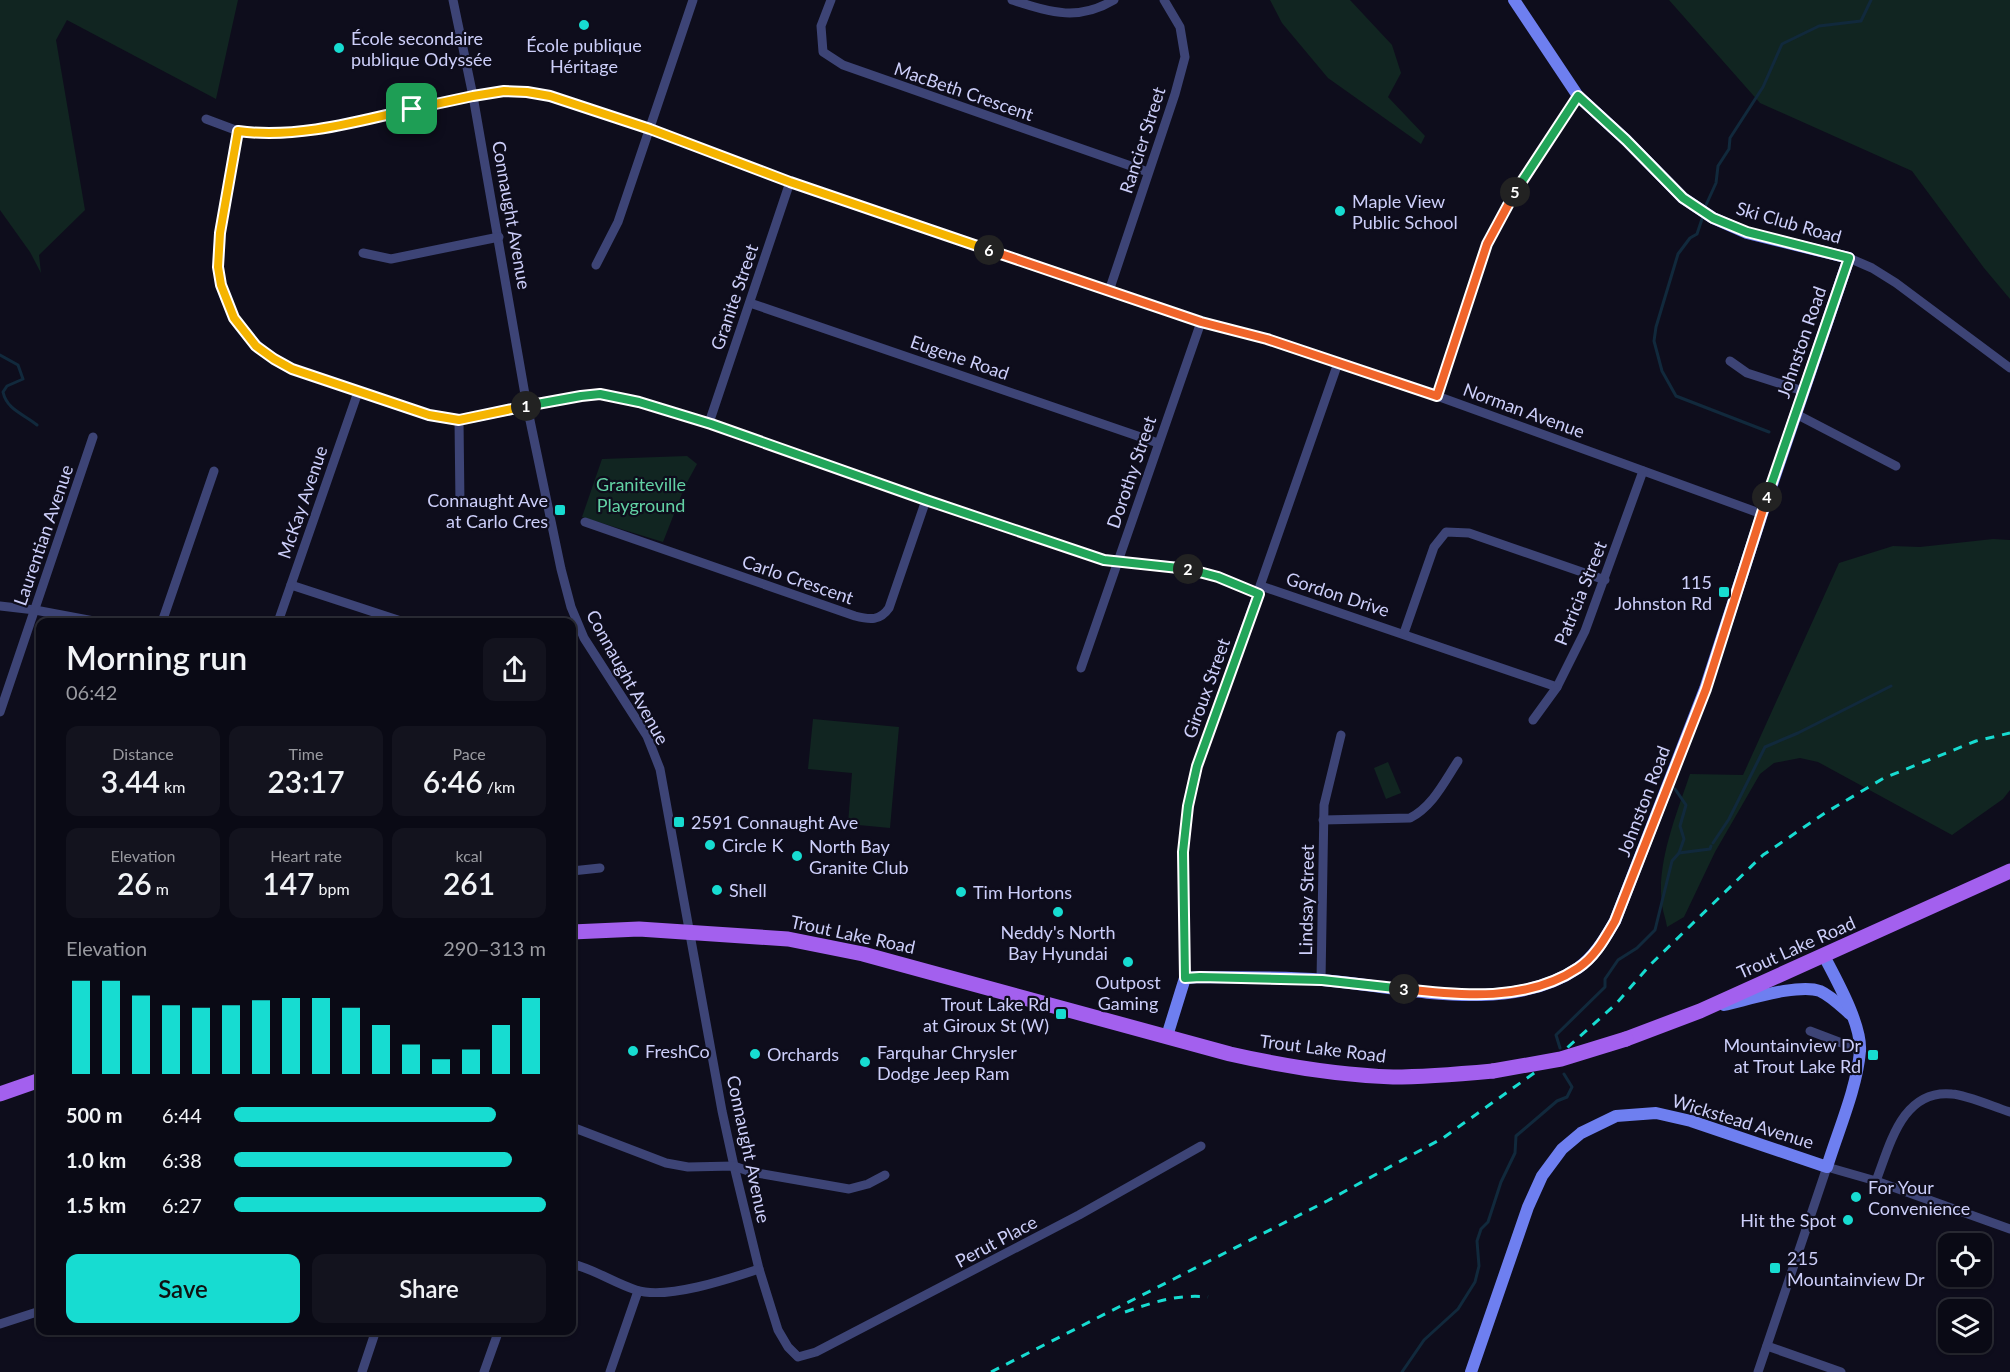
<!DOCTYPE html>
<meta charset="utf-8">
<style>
body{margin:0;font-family:Lato,sans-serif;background:#13131e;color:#f1f3f6;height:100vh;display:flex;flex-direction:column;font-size:22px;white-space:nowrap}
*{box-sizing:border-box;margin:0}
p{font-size:20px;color:#999aa0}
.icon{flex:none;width:33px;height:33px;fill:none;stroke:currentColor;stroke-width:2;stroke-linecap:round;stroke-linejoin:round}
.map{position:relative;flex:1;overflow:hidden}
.panel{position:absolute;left:36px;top:618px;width:540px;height:717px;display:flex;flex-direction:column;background:#0a0a15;border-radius:12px;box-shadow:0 2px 4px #0004,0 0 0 2px #2a2b34}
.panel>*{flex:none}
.buttons{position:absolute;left:1938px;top:1233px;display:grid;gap:12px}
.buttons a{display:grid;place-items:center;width:54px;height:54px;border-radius:12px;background:#0a0a15;box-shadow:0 2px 4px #0004,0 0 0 2px #2a2b34;font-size:30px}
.pin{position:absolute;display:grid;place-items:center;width:51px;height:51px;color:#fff;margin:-26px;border-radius:12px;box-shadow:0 3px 9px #0006}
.km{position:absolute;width:30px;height:30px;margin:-15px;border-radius:50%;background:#222;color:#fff;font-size:16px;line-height:30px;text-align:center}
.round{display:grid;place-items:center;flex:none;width:63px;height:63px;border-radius:12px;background:#13131e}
.overview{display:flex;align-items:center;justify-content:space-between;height:102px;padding:0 30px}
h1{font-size:33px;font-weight:600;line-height:45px}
.metrics{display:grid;grid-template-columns:repeat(3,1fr);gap:9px;height:102px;padding:6px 30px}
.metrics div{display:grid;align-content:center;border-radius:12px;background:#13131e;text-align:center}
.metrics b{font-size:30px;font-weight:600}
.metrics small{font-size:16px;font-weight:400}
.metrics p{font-size:16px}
.chart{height:168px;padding:12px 30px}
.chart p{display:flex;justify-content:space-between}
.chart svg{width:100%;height:108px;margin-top:6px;stroke:#17dcd1;stroke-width:6}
.action{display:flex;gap:12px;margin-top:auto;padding:12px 30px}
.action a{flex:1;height:69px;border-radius:12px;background:#17dcd1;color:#111;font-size:24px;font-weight:600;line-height:69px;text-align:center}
.action a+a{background:#13131e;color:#f1f3f6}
ul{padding:0 30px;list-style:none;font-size:20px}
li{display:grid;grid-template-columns:96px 72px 1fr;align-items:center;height:45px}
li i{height:15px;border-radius:8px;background:#17dcd1}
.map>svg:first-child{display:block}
.green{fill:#112521}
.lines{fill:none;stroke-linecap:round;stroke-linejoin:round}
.stream{stroke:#11293c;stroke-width:3}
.street{stroke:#3d4476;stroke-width:9}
.secondary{stroke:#6e7ff0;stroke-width:12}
.primary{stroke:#a360ee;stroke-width:15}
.rail{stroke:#17dcd1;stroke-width:3;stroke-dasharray:9 8;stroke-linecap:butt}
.primary-bridge{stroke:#a360ee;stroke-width:15}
.split-1-casing{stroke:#fff;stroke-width:12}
.split-2-casing{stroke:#fff;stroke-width:12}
.split-3-casing{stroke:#fff;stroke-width:12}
.split-4-casing{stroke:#fff;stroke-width:12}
.split-5-casing{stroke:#fff;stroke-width:12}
.split-6-casing{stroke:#fff;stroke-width:12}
.split-7-casing{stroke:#fff;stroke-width:12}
.split-1{stroke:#f5b400;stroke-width:8}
.split-2{stroke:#22a559;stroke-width:8}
.split-3{stroke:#22a559;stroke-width:8}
.split-4{stroke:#f0652b;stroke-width:8}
.split-5{stroke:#22a559;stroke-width:8}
.split-6{stroke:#f0652b;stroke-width:8}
.split-7{stroke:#f5b400;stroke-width:8}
.poi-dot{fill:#17dcd1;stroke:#0e0d1c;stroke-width:2}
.labels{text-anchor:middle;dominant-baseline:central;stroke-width:4.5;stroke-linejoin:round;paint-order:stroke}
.poi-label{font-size:18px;fill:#cdcffa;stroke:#0e0d1c;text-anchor:start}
.street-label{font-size:18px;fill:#cdcffa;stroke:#0e0d1c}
.park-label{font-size:18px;fill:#62d1a4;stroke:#0e0d1c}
</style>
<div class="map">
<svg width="2010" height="1372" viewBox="0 0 2010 1372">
<rect width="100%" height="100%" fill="#0e0d1c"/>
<g class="green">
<polygon points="0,0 238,0 216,99 67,20 56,40 85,210 39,255 41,273 30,252 0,210"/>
<polygon points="1270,0 1350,0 1392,45 1401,73 1388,97 1425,136 1421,144 1328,78 1282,23"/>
<polygon points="1669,0 2010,0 2010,299 1984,268 1912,171 1760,103"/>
<polygon points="687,456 697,464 685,486 663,542 582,517 602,459"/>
<path d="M1993 539 2010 540V790L2003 799 1952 835 1818 762 1800 758 1774 763 1760 774 1715 852 1684 917 1667 927C1666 920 1663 912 1662 905 1656 863 1677 813 1690 774L1743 775 1839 563 1893 546 1920 547Z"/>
<polygon points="813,719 899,727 890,828 848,824 852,773 808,769"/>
<polygon points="1388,762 1401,793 1386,799 1374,768"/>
</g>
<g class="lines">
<g class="stream">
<polyline points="1706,205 1716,183 1718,166 1729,149 1730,138 1763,87 1782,44 1819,26 1861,21 1871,0"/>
<polyline points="1702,219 1697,234 1690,238 1678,254 1656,327 1654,341 1662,371 1676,396 1769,432"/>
<path d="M0 355 18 365 23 379 7 386 3 392C7 410 24 414 37 425"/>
<polyline points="1713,843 1729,819 1765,747 1798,733 1891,686"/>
<polyline points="1679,853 1710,849 1711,846"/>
<polyline points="1560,1048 1556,1035 1605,987 1605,979 1618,960 1637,948 1655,930 1672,861 1679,853 1684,839 1680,826 1686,805 1675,789"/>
<polyline points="1402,1372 1424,1340 1458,1309 1475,1282 1479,1266 1477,1241 1481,1229 1488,1222 1501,1182 1515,1153 1516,1136 1557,1101 1567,1097 1572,1087 1564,1074"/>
</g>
<g class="street">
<polyline points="453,0 473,96 527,406 561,569 571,607 584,638 647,736 660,769 722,1111 734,1166 759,1269 778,1330 788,1347 798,1357 816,1352 1079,1215 1201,1146"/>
<polyline points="831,0 821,26 823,52 843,65 1148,172"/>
<path d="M1012 0C1050 12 1077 22 1114 0"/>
<polyline points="206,119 238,131 262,134 283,134 351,123 473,96 505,91 527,92 550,96 649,129 790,182 1143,302 1201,322 1267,338 1437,396 1762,514"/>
<path d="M238 131C233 153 230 176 226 198 223 215 219 231 218 248 214 304 245 343 292 369 322 380 352 390 381 400 411 410 441 422 473 418L581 396 600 395 619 397 709 423 926 500 1104 560 1184 567 1218 577 1259 594"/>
<polyline points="363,253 391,259 499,237"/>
<polyline points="1849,258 1872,268 1896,283 2010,368"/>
<polyline points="596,265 618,222 693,0"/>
<polyline points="1109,291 1175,94 1185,57 1180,27 1164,0"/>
<polyline points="750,303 1158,443"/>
<polyline points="1730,361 1747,373 1803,391"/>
<polyline points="1437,396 1487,244 1508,204 1578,96"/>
<polyline points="1796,414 1896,466"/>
<polyline points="459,420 460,505"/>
<polyline points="709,423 790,182"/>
<path d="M585 522 855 616C870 620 880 621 889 608L926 500"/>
<polyline points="291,585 404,622"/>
<polyline points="1261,586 1557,687"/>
<polyline points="0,606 35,610 99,622"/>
<polyline points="162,622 214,471"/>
<polyline points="278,622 358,392"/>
<polyline points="1404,633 1434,547 1446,532 1469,533 1605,580"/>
<polyline points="1081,668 1201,322"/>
<polyline points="0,712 93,437"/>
<polyline points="1533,720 1557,687 1585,631 1643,471"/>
<path d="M1323 820 1410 818C1433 806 1444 782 1458 761"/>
<polyline points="572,871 600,868"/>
<polyline points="1185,978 1183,852 1188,806 1197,766 1338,363"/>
<polyline points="1321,980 1324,805 1341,735"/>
<polyline points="1810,1031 1860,1050"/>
<polyline points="572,1127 666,1163 688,1167 734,1166 751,1172 849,1189 868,1184 885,1175"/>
<path d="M1876 1181C1890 1145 1902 1089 1952 1094 1967 1095 1994 1107 2010 1112"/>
<path d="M572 1264C594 1269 614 1283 636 1290 666 1300 729 1279 759 1269"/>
<polyline points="0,1324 40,1311"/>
<polyline points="1767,1346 1841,1372"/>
<polyline points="362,1372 376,1330"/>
<polyline points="484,1372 499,1330"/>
<polyline points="610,1372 638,1291"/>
<polyline points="1758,1372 1827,1167 1876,1181 2010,1229"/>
</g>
<g class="secondary">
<path d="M1724 1005C1747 1000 1799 983 1820 991 1831 996 1841 1006 1850 1014"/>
<path d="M1167 1036 1185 978 1200 977C1241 978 1283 976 1323 980 1402 987 1508 1016 1578 968 1595 956 1605 938 1615 921L1705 689 1762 514 1849 258 1747 233 1713 218 1683 198 1626 140 1578 96 1514 0"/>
<path d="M1471 1372 1528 1207 1542 1176 1562 1149 1581 1133 1616 1116 1656 1113 1691 1121 1827 1167C1838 1131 1857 1088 1860 1051 1862 1025 1836 979 1824 956"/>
</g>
<g class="primary">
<path d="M572 932 639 929 788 939 863 954 1230 1054C1283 1066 1337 1075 1393 1077 1426 1077 1460 1074 1493 1071"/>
<polyline points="1626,1039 1700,1011 2010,871"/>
<polyline points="0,1094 40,1080"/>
</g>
<g class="rail">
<path d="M1125 1312C1154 1302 1177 1294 1208 1297"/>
<polyline points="991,1372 1327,1201 1443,1138 1558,1056 1616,1004 1650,965 1763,855 1825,813 1884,778 1976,741 2010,733"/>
</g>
<polyline class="primary-bridge" points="1493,1071 1561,1059 1626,1039"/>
</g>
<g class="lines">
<defs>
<path id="split-1" d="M412 109C356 122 296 139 238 131L220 233 218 267 221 285 234 318 256 346 274 359 292 369 429 415 459 420 526 406"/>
<polyline id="split-2" points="526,406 581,396 600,394 639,402 711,424 926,500 1104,560 1188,569"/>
<polyline id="split-3" points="1188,569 1218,577 1259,594 1197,766 1188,806 1183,852 1185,978 1200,977 1322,980 1404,989"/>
<path id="split-4" d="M1404 989C1461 996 1527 1002 1578 968 1595 957 1605 938 1615 921L1706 689 1767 497"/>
<polyline id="split-5" points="1515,192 1578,96 1626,140 1683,198 1713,218 1747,232 1849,258 1767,497"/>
<polyline id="split-6" points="989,250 1201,322 1267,339 1437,396 1487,244 1515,192"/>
<polyline id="split-7" points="412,109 473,96 504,91 527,92 550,96 650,129 790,182 989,250"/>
</defs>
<use href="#split-1" class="split-1-casing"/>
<use href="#split-2" class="split-2-casing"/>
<use href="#split-3" class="split-3-casing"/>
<use href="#split-4" class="split-4-casing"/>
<use href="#split-5" class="split-5-casing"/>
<use href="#split-6" class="split-6-casing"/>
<use href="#split-7" class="split-7-casing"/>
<use href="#split-1" class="split-1"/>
<use href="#split-2" class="split-2"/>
<use href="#split-3" class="split-3"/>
<use href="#split-4" class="split-4"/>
<use href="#split-5" class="split-5"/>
<use href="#split-6" class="split-6"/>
<use href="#split-7" class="split-7"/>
</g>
<g class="poi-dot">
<circle cx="584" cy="25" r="6"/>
<circle cx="339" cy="48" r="6"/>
<circle cx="1340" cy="211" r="6"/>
<rect x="554" y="504" width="12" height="12" rx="3"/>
<rect x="1718" y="586" width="12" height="12" rx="3"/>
<rect x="673" y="816" width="12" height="12" rx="3"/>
<circle cx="710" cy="845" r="6"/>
<circle cx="797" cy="856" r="6"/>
<circle cx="717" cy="890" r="6"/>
<circle cx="961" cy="892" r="6"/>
<circle cx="1058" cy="912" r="6"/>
<circle cx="1128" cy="962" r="6"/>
<rect x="1055" y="1008" width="12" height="12" rx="3"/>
<circle cx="633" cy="1051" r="6"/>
<circle cx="755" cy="1054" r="6"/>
<rect x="1867" y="1049" width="12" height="12" rx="3"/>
<circle cx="865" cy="1062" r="6"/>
<circle cx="1856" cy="1197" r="6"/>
<circle cx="1848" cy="1220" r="6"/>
<rect x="1769" y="1262" width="12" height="12" rx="3"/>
</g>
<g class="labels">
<g class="poi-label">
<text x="351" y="38">École secondaire<tspan x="351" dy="21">publique Odyssée</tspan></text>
<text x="584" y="45" text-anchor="middle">École publique<tspan x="584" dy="21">Héritage</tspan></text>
<text x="1352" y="201">Maple View<tspan x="1352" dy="21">Public School</tspan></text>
<text x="548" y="500" text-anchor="end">Connaught Ave<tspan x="548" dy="21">at Carlo Cres</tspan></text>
<text x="1712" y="582" text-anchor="end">115<tspan x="1712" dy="21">Johnston Rd</tspan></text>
<text x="691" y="822">2591 Connaught Ave</text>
<text x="722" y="845">Circle K</text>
<text x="809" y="846">North Bay<tspan x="809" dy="21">Granite Club</tspan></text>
<text x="729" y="890">Shell</text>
<text x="973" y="892">Tim Hortons</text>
<text x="1058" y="932" text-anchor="middle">Neddy's North<tspan x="1058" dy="21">Bay Hyundai</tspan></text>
<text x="1128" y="982" text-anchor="middle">Outpost<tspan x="1128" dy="21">Gaming</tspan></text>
<text x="1049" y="1004" text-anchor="end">Trout Lake Rd<tspan x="1049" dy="21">at Giroux St (W)</tspan></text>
<text x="1861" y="1045" text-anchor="end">Mountainview Dr<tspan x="1861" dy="21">at Trout Lake Rd</tspan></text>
<text x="645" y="1051">FreshCo</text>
<text x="877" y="1052">Farquhar Chrysler<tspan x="877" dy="21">Dodge Jeep Ram</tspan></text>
<text x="767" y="1054">Orchards</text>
<text x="1868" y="1187">For Your<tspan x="1868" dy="21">Convenience</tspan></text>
<text x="1836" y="1220" text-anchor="end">Hit the Spot</text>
<text x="1787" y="1258">215<tspan x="1787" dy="21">Mountainview Dr</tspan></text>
</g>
<g class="street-label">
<text transform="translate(964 91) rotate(19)">MacBeth Crescent</text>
<text transform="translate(1142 140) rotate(-72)">Rancier Street</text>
<text transform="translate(512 215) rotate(80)">Connaught Avenue</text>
<text transform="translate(1789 222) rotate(16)">Ski Club Road</text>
<text transform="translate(734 297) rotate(-71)">Granite Street</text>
<text transform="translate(1801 342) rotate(-71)">Johnston Road</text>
<text transform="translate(960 357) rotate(19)">Eugene Road</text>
<text transform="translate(1524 410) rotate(20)">Norman Avenue</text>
<text transform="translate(1131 472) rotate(-71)">Dorothy Street</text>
<text transform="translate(302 502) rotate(-71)">McKay Avenue</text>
<text transform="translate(43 535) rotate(-71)">Laurentian Avenue</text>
<text transform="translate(798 579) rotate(19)">Carlo Crescent</text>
<text transform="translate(1580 593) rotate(-68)">Patricia Street</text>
<text transform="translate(1338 594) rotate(18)">Gordon Drive</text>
<text transform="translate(628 677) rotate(61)">Connaught Avenue</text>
<text transform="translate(1206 688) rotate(-70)">Giroux Street</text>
<text transform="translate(1643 801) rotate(-69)">Johnston Road</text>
<text transform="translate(1306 900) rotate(-89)">Lindsay Street</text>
<text transform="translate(853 934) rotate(12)">Trout Lake Road</text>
<text transform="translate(1796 947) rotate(-24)">Trout Lake Road</text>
<text transform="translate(1323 1048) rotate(7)">Trout Lake Road</text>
<text transform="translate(1743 1121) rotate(17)">Wickstead Avenue</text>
<text transform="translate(749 1149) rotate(78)">Connaught Avenue</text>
<text transform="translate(996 1241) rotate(-28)">Perut Place</text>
</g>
<g class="park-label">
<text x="641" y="484">Graniteville<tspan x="641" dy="21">Playground</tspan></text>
</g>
</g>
</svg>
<div class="buttons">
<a><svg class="icon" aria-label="locate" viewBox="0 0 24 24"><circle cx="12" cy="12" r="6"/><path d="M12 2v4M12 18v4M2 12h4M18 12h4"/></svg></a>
<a><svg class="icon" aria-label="layers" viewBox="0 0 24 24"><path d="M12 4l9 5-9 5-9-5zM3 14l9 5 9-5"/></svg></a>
</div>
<div class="pin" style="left:412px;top:109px;background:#1e9e55"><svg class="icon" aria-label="arrive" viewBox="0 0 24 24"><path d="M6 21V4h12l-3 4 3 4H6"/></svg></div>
<b class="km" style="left:526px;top:406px">1</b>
<b class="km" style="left:1188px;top:569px">2</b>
<b class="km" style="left:1404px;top:989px">3</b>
<b class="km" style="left:1767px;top:497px">4</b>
<b class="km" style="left:1515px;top:192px">5</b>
<b class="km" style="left:989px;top:250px">6</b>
<section class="panel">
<div class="overview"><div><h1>Morning run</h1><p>06:42</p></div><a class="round"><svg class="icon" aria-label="share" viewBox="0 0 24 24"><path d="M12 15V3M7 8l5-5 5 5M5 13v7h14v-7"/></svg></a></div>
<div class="metrics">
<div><p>Distance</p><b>3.44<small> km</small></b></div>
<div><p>Time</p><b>23:17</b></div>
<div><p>Pace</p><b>6:46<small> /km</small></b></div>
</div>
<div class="metrics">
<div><p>Elevation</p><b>26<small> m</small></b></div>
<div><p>Heart rate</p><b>147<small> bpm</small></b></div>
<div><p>kcal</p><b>261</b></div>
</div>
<div class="chart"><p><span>Elevation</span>290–313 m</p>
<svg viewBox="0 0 160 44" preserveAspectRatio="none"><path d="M5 44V6M15 44V6M25 44V12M35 44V16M45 44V17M55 44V16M65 44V14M75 44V13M85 44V13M95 44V17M105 44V24M115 44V32M125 44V38M135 44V34M145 44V24M155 44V13"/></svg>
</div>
<ul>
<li><b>500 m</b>6:44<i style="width:84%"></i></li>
<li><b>1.0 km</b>6:38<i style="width:89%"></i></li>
<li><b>1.5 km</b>6:27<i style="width:100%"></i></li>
</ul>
<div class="action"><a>Save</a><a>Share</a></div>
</section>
</div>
